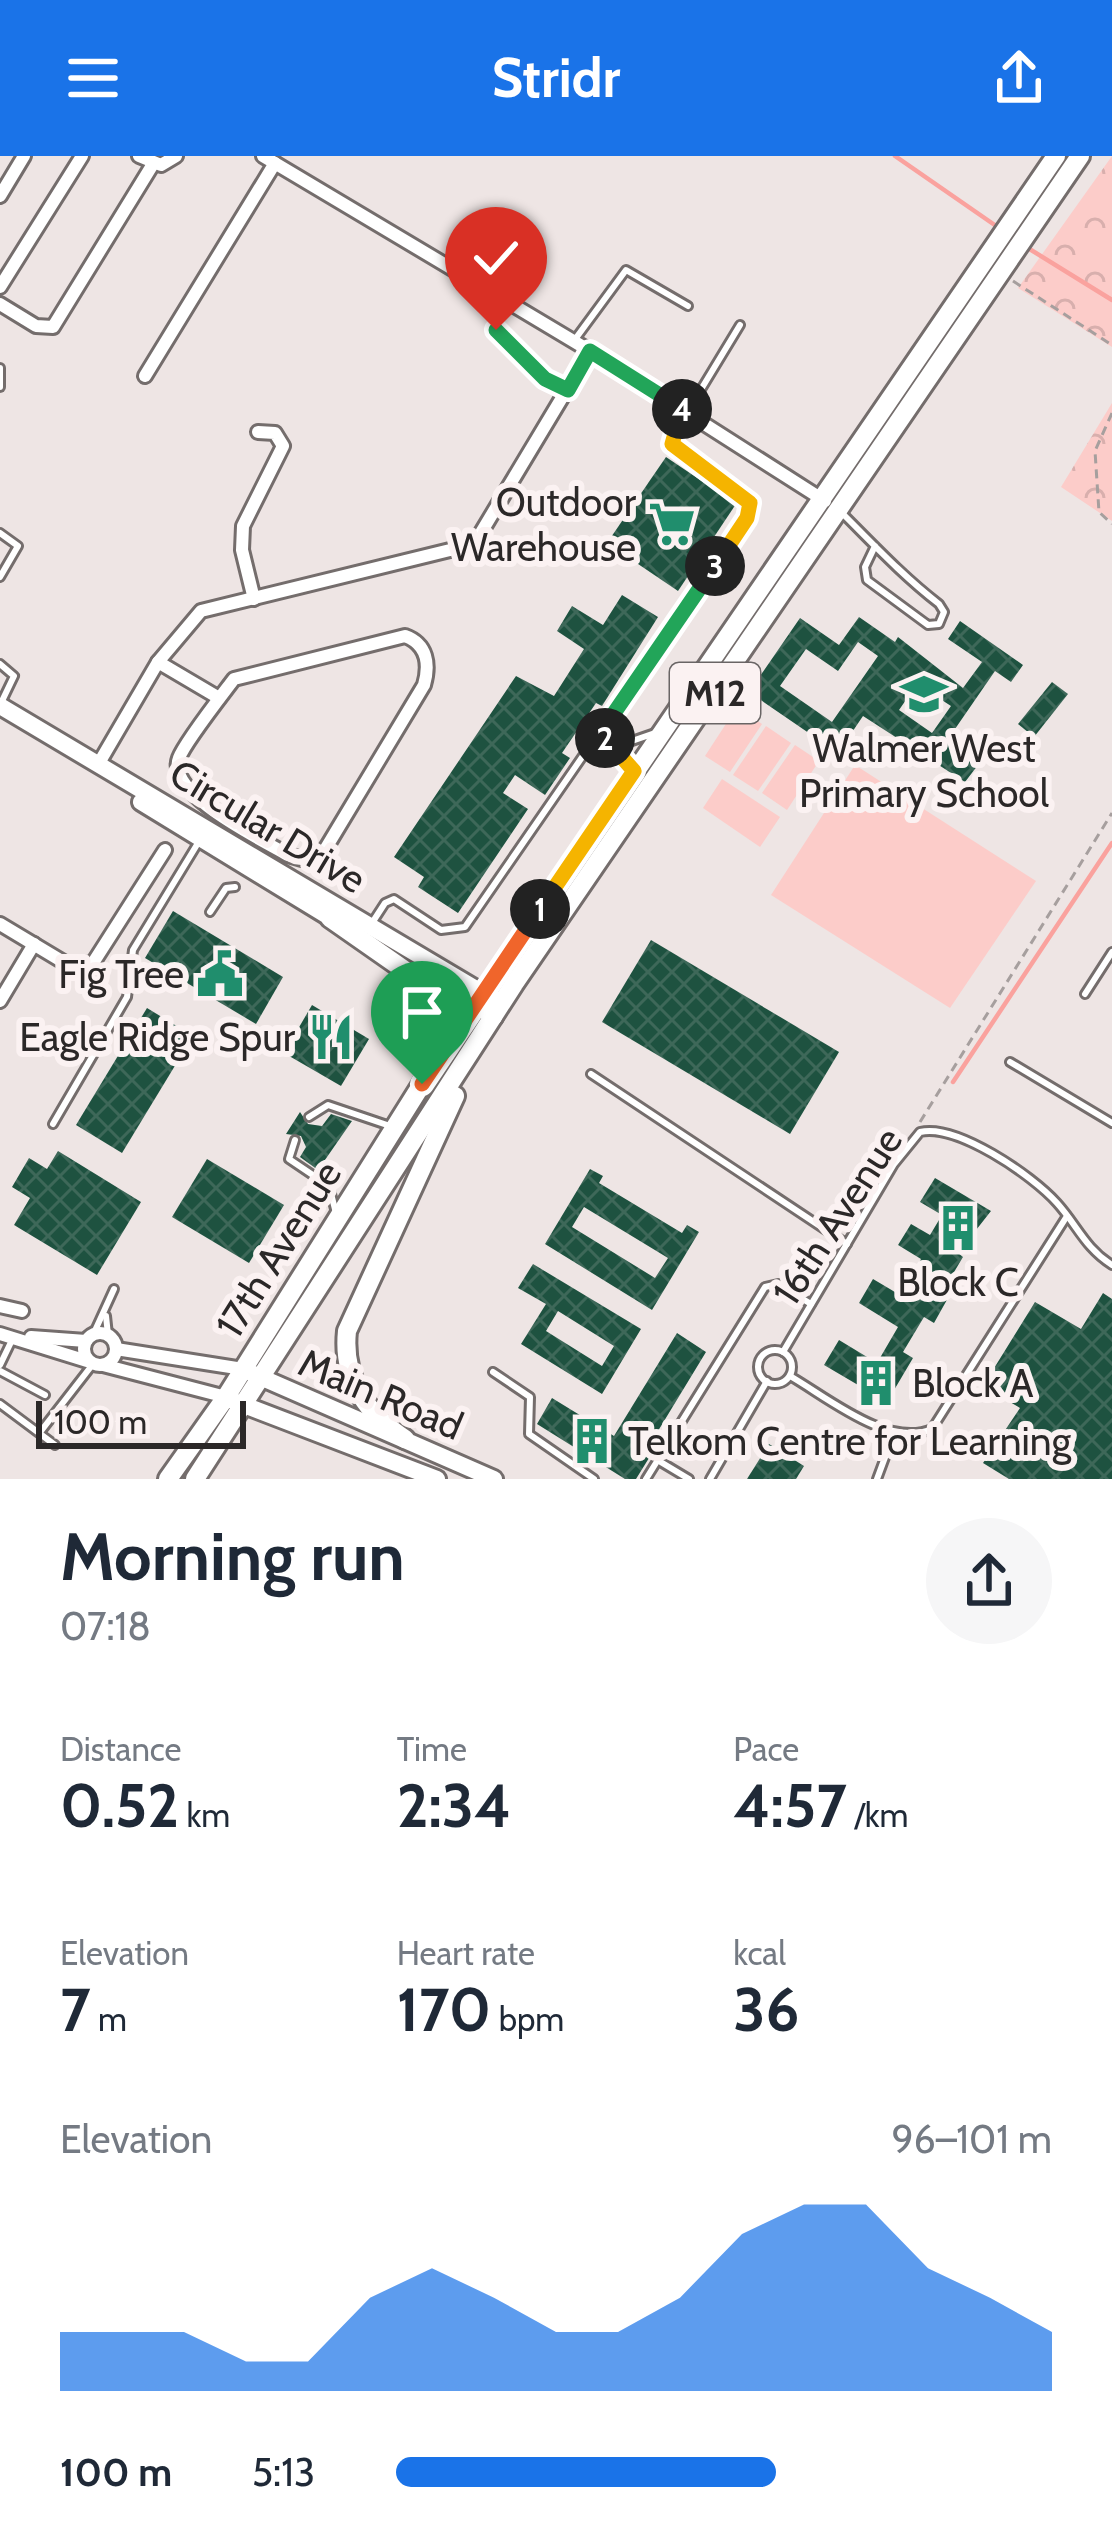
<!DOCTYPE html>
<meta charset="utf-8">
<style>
body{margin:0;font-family:Cabin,sans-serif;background:#f6f6f7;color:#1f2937;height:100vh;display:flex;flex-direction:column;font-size:45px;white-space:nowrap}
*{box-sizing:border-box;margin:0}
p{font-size:39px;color:#747a83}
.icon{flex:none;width:66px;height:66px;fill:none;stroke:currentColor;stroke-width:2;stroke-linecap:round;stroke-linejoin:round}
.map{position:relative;height:1323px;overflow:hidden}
.drawer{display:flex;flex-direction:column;background:#fff;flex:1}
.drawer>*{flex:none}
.scale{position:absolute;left:36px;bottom:30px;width:210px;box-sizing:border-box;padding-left:12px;border:6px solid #2b2828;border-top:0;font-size:33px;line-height:42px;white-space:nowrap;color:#2b2828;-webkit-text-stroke:9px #fbf2f2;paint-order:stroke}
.pin{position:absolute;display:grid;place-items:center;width:102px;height:102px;color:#fff;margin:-123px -51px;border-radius:50% 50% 50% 0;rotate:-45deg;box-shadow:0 0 12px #0007}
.pin .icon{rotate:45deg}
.km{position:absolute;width:60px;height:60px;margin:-30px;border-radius:50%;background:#222;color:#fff;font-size:33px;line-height:60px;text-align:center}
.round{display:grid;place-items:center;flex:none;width:126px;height:126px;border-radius:63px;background:#f6f6f7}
.headline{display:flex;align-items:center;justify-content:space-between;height:204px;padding:0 60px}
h1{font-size:66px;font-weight:700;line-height:90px}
.metrics{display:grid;grid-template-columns:repeat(3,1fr);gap:18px;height:204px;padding:12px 60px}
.metrics div{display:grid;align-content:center}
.metrics b{font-size:60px;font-weight:700}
.metrics small{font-size:33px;font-weight:400}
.metrics p{font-size:33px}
.chart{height:336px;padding:24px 60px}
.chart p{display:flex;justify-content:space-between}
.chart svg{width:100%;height:216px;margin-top:12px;fill:#1a73e8;opacity:.7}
ul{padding:0 60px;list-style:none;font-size:39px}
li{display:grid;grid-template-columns:192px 144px 1fr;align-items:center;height:90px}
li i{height:30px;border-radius:15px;background:#1a73e8}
header{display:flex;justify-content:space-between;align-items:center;height:156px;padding:0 60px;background:#1a73e8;color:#fff;font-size:54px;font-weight:700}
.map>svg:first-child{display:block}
.forest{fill:url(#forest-crowns)}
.garden{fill:#fcccc9}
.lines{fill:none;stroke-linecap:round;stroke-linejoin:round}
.stream{stroke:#faa29e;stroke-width:4.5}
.building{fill:url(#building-cross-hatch);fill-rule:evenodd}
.lane-casing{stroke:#746d6c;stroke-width:12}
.street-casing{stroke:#746d6c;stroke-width:18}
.secondary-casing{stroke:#746d6c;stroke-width:22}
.primary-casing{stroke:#746d6c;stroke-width:24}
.path{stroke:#a69f9e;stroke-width:3;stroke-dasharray:9 6;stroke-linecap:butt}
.lane{stroke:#fff;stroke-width:6}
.street{stroke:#fff;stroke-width:12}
.secondary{stroke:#fff;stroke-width:16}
.primary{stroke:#fff;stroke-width:18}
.split-1-casing{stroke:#fff;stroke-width:24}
.split-2-casing{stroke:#fff;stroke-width:24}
.split-3-casing{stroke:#fff;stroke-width:24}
.split-4-casing{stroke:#fff;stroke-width:24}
.split-5-casing{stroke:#fff;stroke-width:24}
.split-1{stroke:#f0652b;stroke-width:15}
.split-2{stroke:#f5b400;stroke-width:15}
.split-3{stroke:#22a559;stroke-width:15}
.split-4{stroke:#f5b400;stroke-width:15}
.split-5{stroke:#22a559;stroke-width:15}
.labels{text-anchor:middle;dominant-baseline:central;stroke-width:12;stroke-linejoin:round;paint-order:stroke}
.shield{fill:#fbf2f2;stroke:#696565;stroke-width:3}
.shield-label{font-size:36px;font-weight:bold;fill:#2b2828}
.poi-label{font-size:39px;fill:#2b2828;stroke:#fbf2f2;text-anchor:end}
.street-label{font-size:39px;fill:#2b2828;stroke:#fbf2f2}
</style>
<header><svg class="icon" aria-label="menu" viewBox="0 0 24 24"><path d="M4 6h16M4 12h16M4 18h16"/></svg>Stridr<svg class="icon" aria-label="share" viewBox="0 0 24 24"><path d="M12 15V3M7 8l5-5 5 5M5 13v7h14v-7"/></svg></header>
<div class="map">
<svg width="1112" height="1323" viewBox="0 0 1112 1323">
<defs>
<pattern id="forest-crowns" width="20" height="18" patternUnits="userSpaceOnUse" patternTransform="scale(3)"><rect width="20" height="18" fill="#fcccc9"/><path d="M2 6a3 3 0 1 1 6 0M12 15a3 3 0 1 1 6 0" fill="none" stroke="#d8afad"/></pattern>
<pattern id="building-cross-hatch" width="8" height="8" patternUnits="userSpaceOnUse" patternTransform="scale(3)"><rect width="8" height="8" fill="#1e5240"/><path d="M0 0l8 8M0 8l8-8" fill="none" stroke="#3e6859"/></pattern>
</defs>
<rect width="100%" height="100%" fill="#eee5e4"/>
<g class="forest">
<polygon points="1112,0 1112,191 1018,132"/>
<polygon points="1112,247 1112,365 1061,331"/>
</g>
<g class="garden">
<polygon points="737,551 762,568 730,616 705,600"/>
<polygon points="766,570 791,587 758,635 733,619"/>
<polygon points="795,589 819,605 787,654 762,637"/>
<polygon points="855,609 1036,725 950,852 771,739"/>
<polygon points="722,623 780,661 760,691 703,652"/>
</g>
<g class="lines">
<g class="stream">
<polyline points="895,0 999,72"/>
<polyline points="1023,89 1112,144"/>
<polyline points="953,926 1112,687"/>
</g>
</g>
<g class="building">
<polygon points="666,301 736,348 678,435 607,387"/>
<polygon points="622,439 658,461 602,550 596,547 562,597 570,602 545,639 515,619 503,637 528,653 458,757 418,731 424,721 394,701 516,520 554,540 584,493 557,475 572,450 603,469"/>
<path d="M859 461 895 486 898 481 963 532 982 506 948 483 960 465 1023 509 1011 526 995 515 946 586 978 609 965 626 863 560 838 597 749 536 800 462 839 489ZM858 486 878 500 832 566 780 530 806 493 838 515ZM917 528 951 550 932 577 899 554Z"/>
<polygon points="1052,526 1068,538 1034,581 1018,568"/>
<polygon points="173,755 283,821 256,868 145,802"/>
<polygon points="651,784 839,896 790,978 602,866"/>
<polygon points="312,849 369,883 341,930 284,897"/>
<polygon points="147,852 193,880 122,997 76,969"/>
<polygon points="300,956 308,968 322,970 331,958 352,965 318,1014 300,1001 306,991 301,980 286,978"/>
<polygon points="58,995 141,1046 97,1119 14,1069 30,1042 12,1031 29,1002 47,1013"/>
<polygon points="207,1003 284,1049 249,1107 172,1061"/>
<path d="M590 1013 603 1020 599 1027 682 1077 687 1069 699 1076 652 1154 545 1088ZM584 1051 668 1102 655 1122 572 1071Z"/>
<polygon points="935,1022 991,1055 958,1097 963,1101 941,1138 948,1142 934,1167 924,1161 903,1196 913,1202 887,1246 824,1209 839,1184 877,1207 898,1171 859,1147 873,1123 900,1139 921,1103 898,1089 911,1068 930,1079 942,1059 920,1046"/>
<path d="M533 1108 641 1173 602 1238 521 1188 546 1148 518 1132ZM558 1155 614 1190 602 1210 546 1175Z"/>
<polygon points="1103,1137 1112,1143 1112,1323 1009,1323 983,1307 1020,1252 983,1230 1035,1146 1081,1173"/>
<polygon points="677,1177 706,1196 644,1298 649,1302 636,1323 625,1323 537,1268 552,1242 614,1280"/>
<polygon points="769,1288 804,1310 796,1323 747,1323"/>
</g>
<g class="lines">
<defs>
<g id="lane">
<polyline points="576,182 626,114 688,150"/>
<polyline points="0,212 0,231"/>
<path d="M843 358C875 390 903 420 939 448L944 456 939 468 928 469 867 424 865 411 875 390"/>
<polyline points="0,377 18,390 0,421"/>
<polyline points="0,508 14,520 2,545"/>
<polyline points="603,574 629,586 655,577"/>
<polyline points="599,579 632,612"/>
<polyline points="210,756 226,732 235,731"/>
<polyline points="372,767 385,747 394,743 441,774 465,771 747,362 751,351 745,339 671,283 740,169"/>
<polyline points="1085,838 1112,796"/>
<polyline points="1010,906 1112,967"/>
<polyline points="591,918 847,1088"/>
<polyline points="309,961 328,949 393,971"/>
<polyline points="53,968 127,841 133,794 198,687"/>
<polyline points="295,984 289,1003 329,1030 336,1057"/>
<polyline points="106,1160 108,1179"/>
<polyline points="93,1179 114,1133"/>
<circle cx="775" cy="1211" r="17"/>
<path d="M783 1196 894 1008 920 976C956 967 1032 1019 1057 1047 1077 1069 1085 1092 1112 1109"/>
<polyline points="0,1209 13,1182"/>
<polyline points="0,1215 45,1239"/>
<polyline points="493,1216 530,1241 529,1278 594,1323"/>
<path d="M790 1220C827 1241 887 1292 932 1273L1067 1060"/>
<polyline points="0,1248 55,1289"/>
<polyline points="41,1275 93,1208"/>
<polyline points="659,1305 689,1323"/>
<polyline points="646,1323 765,1131 778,1128 811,1148"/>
<polyline points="710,1323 767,1225"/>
<polyline points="877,1323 887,1296 879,1271"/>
</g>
<g id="street">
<polyline points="139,0 161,9 176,0"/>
<polyline points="263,0 590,195 825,345"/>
<polyline points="0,40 24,0"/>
<polyline points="0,131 82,0"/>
<polyline points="0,148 36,170 53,171 153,8"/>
<polyline points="496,174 545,223 568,234"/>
<polyline points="145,220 275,7"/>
<polyline points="254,443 242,394 243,370 283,290 275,277 258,276"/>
<path d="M405 480C427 488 430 508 424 529L323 697 302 703 288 699C263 684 165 638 179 602 185 586 222 539 234 523Z"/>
<polyline points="158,506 219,542"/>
<polyline points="99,607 158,506 201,455 450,394 479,380 590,195"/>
<polyline points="0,768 70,810 93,807 165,694"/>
<polyline points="0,845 34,788"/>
<polyline points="0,1150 22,1155"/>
<circle cx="100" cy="1193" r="16"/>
<polyline points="0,1178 87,1205"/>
<polyline points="31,1181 86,1185"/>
<polyline points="116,1193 243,1213"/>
<polyline points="103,1209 226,1241"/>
</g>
<g id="secondary">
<polyline points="0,550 496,845"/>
<polyline points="141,646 339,767"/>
<polyline points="418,814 494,861"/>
<polyline points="249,1216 494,1323"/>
<polyline points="231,1244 437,1323"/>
</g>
<g id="primary">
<polyline points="330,762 446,843 448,861 433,898"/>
<path d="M405 1283C366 1257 342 1223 347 1175L455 940"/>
<polyline points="168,1323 226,1241 422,928 1056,0"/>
<polyline points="195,1323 514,828 1080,0"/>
</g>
</defs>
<use href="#lane" class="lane-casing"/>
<use href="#street" class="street-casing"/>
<use href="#secondary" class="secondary-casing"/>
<use href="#primary" class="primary-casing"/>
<g class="path">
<polyline points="1013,125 1112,189"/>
<polyline points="1112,257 1095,295 1099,356 1112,368"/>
<polyline points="920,966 1112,657"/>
</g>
<use href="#lane" class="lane"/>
<use href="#street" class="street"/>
<use href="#secondary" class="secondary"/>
<use href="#primary" class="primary"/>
</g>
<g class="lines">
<defs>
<polyline id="split-1" points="422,928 540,753"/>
<polyline id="split-2" points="540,753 634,615 605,582"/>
<polyline id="split-3" points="605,582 599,579 715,410"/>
<polyline id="split-4" points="682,253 672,288 750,347 747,362 715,410"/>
<polyline id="split-5" points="496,174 545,223 568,234 590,195 682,253"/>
</defs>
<use href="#split-1" class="split-1-casing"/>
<use href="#split-2" class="split-2-casing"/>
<use href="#split-3" class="split-3-casing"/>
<use href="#split-4" class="split-4-casing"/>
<use href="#split-5" class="split-5-casing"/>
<use href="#split-1" class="split-1"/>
<use href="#split-2" class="split-2"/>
<use href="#split-3" class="split-3"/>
<use href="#split-4" class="split-4"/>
<use href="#split-5" class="split-5"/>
</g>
<defs>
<symbol id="supermarket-bare" viewBox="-9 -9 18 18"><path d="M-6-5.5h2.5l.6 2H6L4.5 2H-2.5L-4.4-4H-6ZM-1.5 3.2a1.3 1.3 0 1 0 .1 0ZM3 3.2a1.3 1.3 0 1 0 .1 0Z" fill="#208e6d" stroke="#fbf2f2" stroke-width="2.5" paint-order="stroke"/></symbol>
<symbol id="school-bare" viewBox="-9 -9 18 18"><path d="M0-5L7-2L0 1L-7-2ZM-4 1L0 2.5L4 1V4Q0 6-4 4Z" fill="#208e6d" stroke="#fbf2f2" stroke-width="2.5" paint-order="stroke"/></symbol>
<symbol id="civic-bare" viewBox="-9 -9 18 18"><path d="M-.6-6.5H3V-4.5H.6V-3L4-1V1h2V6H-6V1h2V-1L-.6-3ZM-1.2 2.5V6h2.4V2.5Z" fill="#208e6d" stroke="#fbf2f2" stroke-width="2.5" paint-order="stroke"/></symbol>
<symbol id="restaurant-bare" viewBox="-9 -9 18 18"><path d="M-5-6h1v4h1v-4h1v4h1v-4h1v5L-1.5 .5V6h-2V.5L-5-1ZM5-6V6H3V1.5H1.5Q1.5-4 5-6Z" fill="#208e6d" stroke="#fbf2f2" stroke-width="2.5" paint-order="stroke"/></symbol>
<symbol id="building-bare" viewBox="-9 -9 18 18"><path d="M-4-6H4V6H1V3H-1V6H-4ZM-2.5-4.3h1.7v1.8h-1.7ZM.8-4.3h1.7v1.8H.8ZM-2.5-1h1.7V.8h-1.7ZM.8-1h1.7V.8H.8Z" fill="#208e6d" stroke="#fbf2f2" stroke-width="2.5" paint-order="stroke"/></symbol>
</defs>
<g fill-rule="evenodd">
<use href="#supermarket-bare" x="639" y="335" width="66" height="66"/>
<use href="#school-bare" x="891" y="505" width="66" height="66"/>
<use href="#civic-bare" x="187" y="785" width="66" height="66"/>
<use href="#restaurant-bare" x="298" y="848" width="66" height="66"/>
<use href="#building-bare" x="925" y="1039" width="66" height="66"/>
<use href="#building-bare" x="843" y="1194" width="66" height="66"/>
<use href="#building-bare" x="559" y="1252" width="66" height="66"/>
</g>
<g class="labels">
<rect class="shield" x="670" y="507" width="90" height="60" rx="9"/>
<g class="shield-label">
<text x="715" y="537">M12</text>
</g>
<g class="poi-label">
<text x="636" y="346">Outdoor<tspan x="636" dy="45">Warehouse</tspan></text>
<text x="924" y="592" text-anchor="middle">Walmer West<tspan x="924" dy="45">Primary School</tspan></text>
<text x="184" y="818">Fig Tree</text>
<text x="295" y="881">Eagle Ridge Spur</text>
<text x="958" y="1126" text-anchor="middle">Block C</text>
<text x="912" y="1227" text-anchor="start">Block A</text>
<text x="628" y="1285" text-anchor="start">Telkom Centre for Learning</text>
</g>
<g class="street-label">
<text transform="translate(268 670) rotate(31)">Circular Drive</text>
<text transform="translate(837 1060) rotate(-57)">16th Avenue</text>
<text transform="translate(278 1093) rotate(-58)">17th Avenue</text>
<text transform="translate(381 1238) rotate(23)">Main Road</text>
</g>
</g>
</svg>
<div class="scale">100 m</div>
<div class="pin" style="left:422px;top:928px;background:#1e9e55"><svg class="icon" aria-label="arrive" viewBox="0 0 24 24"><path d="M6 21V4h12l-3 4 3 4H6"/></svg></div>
<div class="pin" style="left:496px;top:174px;background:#d93025"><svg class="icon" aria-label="check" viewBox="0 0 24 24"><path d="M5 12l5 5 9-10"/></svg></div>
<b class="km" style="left:540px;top:753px">1</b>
<b class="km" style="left:605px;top:582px">2</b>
<b class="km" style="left:715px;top:410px">3</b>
<b class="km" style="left:682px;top:253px">4</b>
</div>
<section class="drawer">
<div class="headline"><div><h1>Morning run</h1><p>07:18</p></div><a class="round"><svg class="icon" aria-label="share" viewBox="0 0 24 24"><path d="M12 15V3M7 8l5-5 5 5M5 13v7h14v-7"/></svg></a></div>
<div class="metrics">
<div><p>Distance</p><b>0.52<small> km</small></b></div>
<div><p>Time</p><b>2:34</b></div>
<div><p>Pace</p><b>4:57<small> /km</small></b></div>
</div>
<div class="metrics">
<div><p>Elevation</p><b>7<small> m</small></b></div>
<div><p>Heart rate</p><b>170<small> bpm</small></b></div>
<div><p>kcal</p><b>36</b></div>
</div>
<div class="chart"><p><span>Elevation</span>96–101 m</p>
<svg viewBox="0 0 160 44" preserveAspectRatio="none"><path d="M0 44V32L10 32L20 32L30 38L40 38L50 25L60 19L70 25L80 32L90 32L100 25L110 12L120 6L130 6L140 19L150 25L160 32V44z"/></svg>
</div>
<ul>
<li><b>100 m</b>5:13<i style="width:58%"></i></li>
</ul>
</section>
